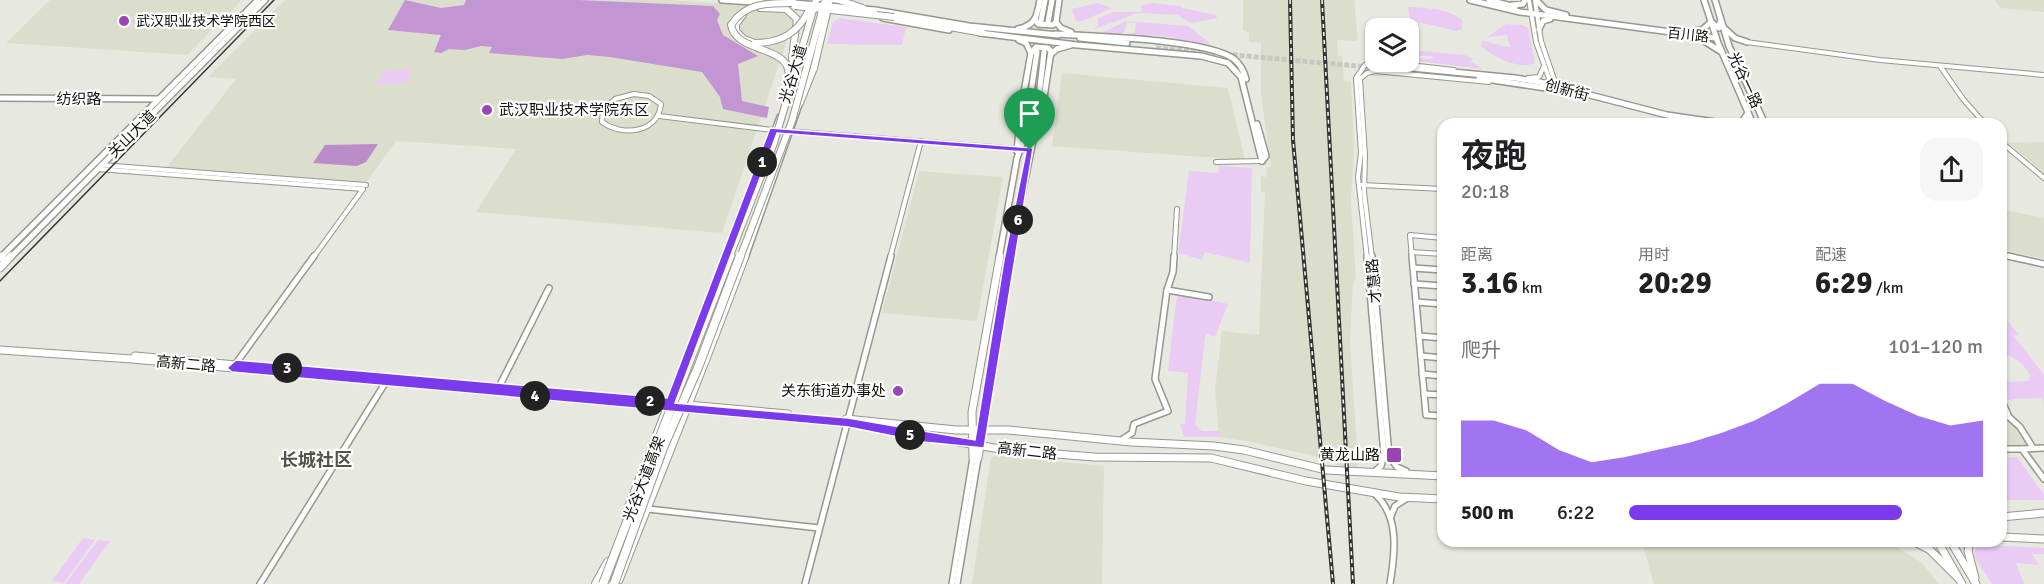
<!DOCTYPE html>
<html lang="zh">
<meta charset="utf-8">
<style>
body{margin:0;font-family:Signika,"Noto Sans SC",sans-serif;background:#f6f6f6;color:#202124;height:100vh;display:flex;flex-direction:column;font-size:22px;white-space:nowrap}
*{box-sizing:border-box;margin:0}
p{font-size:20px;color:#757577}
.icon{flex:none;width:33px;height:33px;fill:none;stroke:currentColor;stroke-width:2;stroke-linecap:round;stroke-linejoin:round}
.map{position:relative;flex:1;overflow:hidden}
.details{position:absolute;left:1437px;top:118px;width:570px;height:429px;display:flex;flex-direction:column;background:#fff;border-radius:18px;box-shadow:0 2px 4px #0004}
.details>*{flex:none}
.controls{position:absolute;left:1365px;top:18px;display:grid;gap:12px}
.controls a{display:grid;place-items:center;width:54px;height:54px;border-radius:12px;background:#fff;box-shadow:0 2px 4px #0004;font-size:30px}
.pin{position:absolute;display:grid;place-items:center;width:51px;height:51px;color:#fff;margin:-62px -26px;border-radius:50% 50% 50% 0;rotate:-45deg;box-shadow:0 0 6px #0007}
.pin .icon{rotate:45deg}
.km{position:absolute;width:30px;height:30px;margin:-15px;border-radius:50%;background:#222;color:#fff;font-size:16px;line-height:30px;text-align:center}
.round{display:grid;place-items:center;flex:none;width:63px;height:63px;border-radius:18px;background:#f6f6f6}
.head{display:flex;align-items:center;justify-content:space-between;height:102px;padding:0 24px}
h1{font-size:33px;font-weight:700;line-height:45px}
.metrics{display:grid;grid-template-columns:repeat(3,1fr);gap:9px;height:102px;padding:6px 24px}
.metrics div{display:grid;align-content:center}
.metrics b{font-size:30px;font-weight:700}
.metrics small{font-size:16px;font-weight:400}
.metrics p{font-size:16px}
.chart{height:168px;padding:12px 24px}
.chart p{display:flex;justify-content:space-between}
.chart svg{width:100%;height:108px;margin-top:6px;fill:#7c3aed;opacity:.7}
ul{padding:0 24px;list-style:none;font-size:20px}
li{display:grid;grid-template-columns:96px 72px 1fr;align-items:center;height:45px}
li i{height:15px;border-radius:8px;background:#7c3aed}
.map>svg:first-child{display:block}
.built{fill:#dbdecd}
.green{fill:#eacbf4}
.forest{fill:#c395d3}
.water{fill:#ba8cc8}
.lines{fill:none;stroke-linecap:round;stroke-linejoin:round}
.major-tunnel{stroke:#c7c9c0;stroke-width:5;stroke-dasharray:5 2;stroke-linecap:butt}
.minor-far1-casing{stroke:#96978e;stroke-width:6}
.minor-casing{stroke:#96978e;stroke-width:8}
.major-far1-casing{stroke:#96978e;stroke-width:8}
.major-casing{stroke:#96978e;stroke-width:9}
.highway-far1-casing{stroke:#96978e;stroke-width:8}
.highway-casing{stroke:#96978e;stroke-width:10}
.minor-far1{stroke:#fff;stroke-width:4}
.minor{stroke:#fff;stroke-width:5}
.major-far1{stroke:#fff;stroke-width:5}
.major{stroke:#fff;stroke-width:7}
.highway-far1{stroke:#fff;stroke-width:6}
.highway{stroke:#fff;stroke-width:8}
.tram{stroke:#32342f;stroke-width:1.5}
.rail-casing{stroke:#32342f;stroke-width:4}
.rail{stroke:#fff;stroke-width:1.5;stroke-dasharray:4;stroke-linecap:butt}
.major-bridge-casing{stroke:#96978e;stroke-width:8;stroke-linecap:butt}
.highway-bridge-far1-casing{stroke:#96978e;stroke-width:8;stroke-linecap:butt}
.highway-bridge-casing{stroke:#96978e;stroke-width:10;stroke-linecap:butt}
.major-bridge{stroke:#fff;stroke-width:5}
.highway-bridge-far1{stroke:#fff;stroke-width:6}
.highway-bridge{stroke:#fff;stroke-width:8}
.route{fill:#7c3aed;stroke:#fff;stroke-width:1.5;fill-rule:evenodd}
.poi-dot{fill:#9a45b3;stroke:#fff;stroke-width:2}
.labels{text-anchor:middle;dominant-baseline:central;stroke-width:4.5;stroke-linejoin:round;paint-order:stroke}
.far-poi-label{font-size:14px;fill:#11120e;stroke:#fff;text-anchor:start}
.far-street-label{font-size:14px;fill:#11120e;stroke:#fff}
.street-label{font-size:15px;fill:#11120e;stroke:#fff}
.poi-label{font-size:15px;fill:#11120e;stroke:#fff;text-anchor:end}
.quarter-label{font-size:18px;font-weight:bold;fill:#52544b;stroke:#fff}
</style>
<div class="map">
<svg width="2044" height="584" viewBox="0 0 2044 584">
<rect width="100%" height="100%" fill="#e7e9e0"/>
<g class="built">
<polygon points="50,0 242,0 187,55 6,43"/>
<polygon points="285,0 669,0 798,8 722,233 476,212 516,149 396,141 365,184 166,168 236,79 208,77"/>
<polygon points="1243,0 1354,0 1358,38 1356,41 1337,40 1338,56 1342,56 1344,81 1351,82 1354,147 1351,203 1356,278 1353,283 1350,342 1357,448 1359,448 1357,466 1338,466 1334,463 1324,462 1324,458 1246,441 1219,437 1215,390 1222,331 1259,335 1265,193 1261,192 1261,176 1267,177 1266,167 1271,167 1261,94 1261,43 1249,42 1249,33 1243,30"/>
<polygon points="1995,0 2044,0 2044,12 2000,8"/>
<polygon points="1062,73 1228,88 1245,160 1052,146"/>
<polygon points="2044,142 2044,173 2008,143"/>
<polygon points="919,171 1003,177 977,321 882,313"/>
<polygon points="2001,209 2044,218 2044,259 2001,249"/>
<polygon points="2001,419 2015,426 2025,439 2026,445 2001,447"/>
<polygon points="996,456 1104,466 1102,584 972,584 991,457"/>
<polygon points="1642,542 1889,542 1922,563 1939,584 1654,584"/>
</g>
<g class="green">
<polygon points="1098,3 1112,8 1080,22 1076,21 1072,9"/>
<polygon points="1152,3 1180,6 1182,8 1216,15 1217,18 1191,23 1178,15 1137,13 1093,30 1098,26 1098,18 1114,12 1141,12 1142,5"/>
<path d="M1408 7C1427 8 1446 8 1462 20V29L1456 31 1410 20Z"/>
<polygon points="840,18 906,27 902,45 827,44 833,22"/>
<polygon points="1126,21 1188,26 1210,43 1182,42 1173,37 1151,35 1150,38 1173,40 1128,36 1135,32 1136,23 1127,22 1125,31 1119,35 1101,33"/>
<path d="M1506 24 1522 25 1528 28 1535 63C1517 70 1494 57 1481 46L1482 41C1492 42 1500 47 1510 47L1507 35 1487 37Z"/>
<polygon points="1409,50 1465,55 1473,59 1470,61 1483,69 1409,60 1413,58 1433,59 1432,56 1409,56"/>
<polygon points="412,69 406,83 377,85 383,71"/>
<polygon points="1219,166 1252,168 1250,263 1205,252 1202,260 1178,253 1189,171 1218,173"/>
<polygon points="1179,293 1228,304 1215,337 1207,334 1205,338 1195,425 1202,431 1219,431 1219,437 1184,437 1180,424 1185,424 1188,373 1168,371 1176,302"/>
<path d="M2001 313 2019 335H2013L2044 375V402L2041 398 2012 399 2013 402 2001 396V382L2028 381 2031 376C2025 365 2013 354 2001 355V337L2007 335 2001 324Z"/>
<polygon points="2017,457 2044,495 2044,500 2001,500 2001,458"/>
<polygon points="83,538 95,540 64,583 52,581"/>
<polygon points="98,540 110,541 79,584 65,584"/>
<polygon points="1983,545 2044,548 2044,554 2032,554 2039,565 2016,563 2024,584 1992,584 1974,556 1976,548"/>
</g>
<polygon class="forest" points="405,0 441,8 464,5 466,0 578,0 713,6 720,14 717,20 723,35 758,56 738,64 742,101 769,107 767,118 723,109 720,97 702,72 610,57 587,55 562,59 489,53 492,47 481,46 465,50 449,49 441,53 434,52 441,35 388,30"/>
<polygon class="water" points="378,144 366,162 357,166 313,163 325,145"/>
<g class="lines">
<g class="major-tunnel">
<polyline points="1038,44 1041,21"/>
<polyline points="1156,48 1380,68"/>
</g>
<defs>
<g id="minor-far1">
<polyline points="1529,0 1536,42 1552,87"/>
<polyline points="1535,0 1541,41 1558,91"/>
<polyline points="1746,42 1880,60 2044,75"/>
<polyline points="1940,66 1963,99 1985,124"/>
<polyline points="1528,78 1539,77 1543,68"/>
<path d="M634 94 649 96 661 104C658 133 623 137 602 122L603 110 615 99Z"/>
<polyline points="659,116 773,130 1030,150"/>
<polyline points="2001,142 2044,178"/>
<polyline points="1216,162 1262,161"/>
<polyline points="101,165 366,185"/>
<polyline points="98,169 363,189"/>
<polyline points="1362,185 1443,189"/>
<polyline points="1411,252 1443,254"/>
<polyline points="2001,255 2015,258"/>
<polyline points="313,258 363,189"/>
<polyline points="890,258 921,141"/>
<polyline points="1174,258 1177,209"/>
<polyline points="1367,258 1358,177 1361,153 1356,78 1365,65 1374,61 1454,70"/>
<polyline points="1372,258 1364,192 1365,155 1360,79 1367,73 1375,71 1489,82"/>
<polyline points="1412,258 1410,235 1443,238"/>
</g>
<g id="minor">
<polyline points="1367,256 1384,455 1381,466 1375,471"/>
<polyline points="1372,256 1389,456 1397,467 1406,471"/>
<polyline points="1412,256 1426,415 1443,416"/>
<polyline points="2008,256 2044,264"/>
<polyline points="1413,268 1443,270"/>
<polyline points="1414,284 1443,286"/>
<polyline points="1167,290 1173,272 1174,256"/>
<polyline points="1416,302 1443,304"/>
<polyline points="1419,336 1443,338"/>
<polyline points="1421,356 1443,358"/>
<polyline points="234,366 314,256"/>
<polyline points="1422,374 1443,376"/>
<polyline points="499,387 549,288"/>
<polyline points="1424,394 1443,395"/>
<polyline points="2001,399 2009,417"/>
<polyline points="2001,417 2009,417 2020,427 2033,448"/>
<polyline points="1121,440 1132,433 1134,424 1168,411 1155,379 1167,290 1209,297"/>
<polyline points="2001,449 2022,449 2044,479"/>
<polyline points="2022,449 2044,448"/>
<path d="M1375 494C1400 517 1395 553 1390 584"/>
<polyline points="648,509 819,528"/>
<polyline points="1391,516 1395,506 1406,499"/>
<polyline points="260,584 387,380"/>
<polyline points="805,584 891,256"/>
<polyline points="952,584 973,458"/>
<polyline points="957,584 978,458"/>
</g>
<g id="major-far1">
<polyline points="722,0 766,3"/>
<polyline points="811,0 843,3"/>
<polyline points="1059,0 1056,22 1061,28 1071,32"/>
<polyline points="1470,0 1520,12 1716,38"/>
<polyline points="1489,0 1515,7"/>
<polyline points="1536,0 1546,10 1566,15"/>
<polyline points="1704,0 1718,43 1753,124"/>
<polyline points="1715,0 1729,46 1765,124"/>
<polyline points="1512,5 1523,4 1525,0"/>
<polyline points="875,10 969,26 1058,35"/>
<polyline points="883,18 949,30"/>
<polyline points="1036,20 1038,24 1053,25 1056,22"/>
<polyline points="1041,21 1045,0"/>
<polyline points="1048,22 1052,0"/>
<polyline points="1723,27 1735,38 1747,42"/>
<path d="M1018 29C1036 25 1037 16 1040 0"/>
<polyline points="1539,29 1543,21 1550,19"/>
<polyline points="1686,32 1702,30 1711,22 1719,28 1720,22"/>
<polyline points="980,33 1077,45 1201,56 1228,63 1241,77 1262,161"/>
<path d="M1055 34C1093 36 1207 39 1234 59 1241 65 1244 71 1246 79"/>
<polyline points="1080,38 1127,43"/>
<polyline points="1701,39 1720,51"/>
<polyline points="1031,53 1036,47 1048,48 1051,51 1042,111 1037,127"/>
<polyline points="1051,54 1057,49 1071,45"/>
<polyline points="1380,65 1515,78 1540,82 1667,115 1729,124 1742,122 1748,113"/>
<polyline points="1479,78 1552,89"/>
<polyline points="0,98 158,99"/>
<polyline points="1257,124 1266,156 1262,161"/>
<polyline points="1017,151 1021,109 1031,53 1026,43 1019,40"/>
<polyline points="0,258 258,0"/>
<polyline points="10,258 265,0"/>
<polyline points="726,258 780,117"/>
<polyline points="745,258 801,99"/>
<polyline points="999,258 1017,158 1024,139 1037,52"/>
<polyline points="1009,258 1035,131 1044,52"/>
</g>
<g id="major">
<polyline points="0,258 2,256"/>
<polyline points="724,262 726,256"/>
<polyline points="0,268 11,256"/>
<polyline points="0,350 132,359 848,423 1006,450 1094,457 1211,458 1306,481 1399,497 1443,499"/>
<polyline points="135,356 788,414"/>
<polyline points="846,419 956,430 1008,430 1131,442 1214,446 1244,450 1326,470 1443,476"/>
<polyline points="973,458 972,412 1000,256"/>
<polyline points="978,458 1010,256"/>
<polyline points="625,516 666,411"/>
<polyline points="2001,517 2044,513"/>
<polyline points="2001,537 2044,539"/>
<polyline points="1915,542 1930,550 1958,578"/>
<polyline points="1938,542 1962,584"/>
<polyline points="1951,542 1976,584"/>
<polyline points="1970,542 1968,551 1975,578"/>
<path d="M619 580C661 472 705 365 745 256"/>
</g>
<g id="highway-far1">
<polyline points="760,8 786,9 797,19 792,58 795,73"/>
<polyline points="743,15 736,24 736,31 744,39 755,43"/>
<polyline points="894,17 983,33"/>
<polyline points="800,103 814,68"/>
</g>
<polyline id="highway" points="596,584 608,562"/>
</defs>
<use href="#minor-far1" class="minor-far1-casing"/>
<use href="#minor" class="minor-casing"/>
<use href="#major-far1" class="major-far1-casing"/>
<use href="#major" class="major-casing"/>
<use href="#highway-far1" class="highway-far1-casing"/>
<use href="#highway" class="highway-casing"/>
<use href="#minor-far1" class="minor-far1"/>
<use href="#minor" class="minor"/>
<use href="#major-far1" class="major-far1"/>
<use href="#major" class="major"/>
<use href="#highway-far1" class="highway-far1"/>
<use href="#highway" class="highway"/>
<polyline class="tram" points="0,281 274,0"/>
<defs>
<g id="rail">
<polyline points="1290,0 1293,140 1333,584"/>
<polyline points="1322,0 1353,584"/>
</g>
</defs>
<use href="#rail" class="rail-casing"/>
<use href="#rail" class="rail"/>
<defs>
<polyline id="major-bridge" points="794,3 875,10"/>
<g id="highway-bridge-far1">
<polyline points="839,0 863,8"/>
<polyline points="795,6 894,17"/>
<path d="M755 43C782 43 799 32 810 8"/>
<polyline points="814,68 829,4"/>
<path d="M784 101C786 91 791 79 788 69 782 46 736 52 731 25 746 2 769 3 794 3"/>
<polyline points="729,258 774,143 816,0"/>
<polyline points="740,258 792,121 825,0"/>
</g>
<g id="highway-bridge">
<polyline points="603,584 730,256"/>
<polyline points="614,584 663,448 699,365 740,256"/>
</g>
</defs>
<use href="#major-bridge" class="major-bridge-casing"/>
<use href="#highway-bridge-far1" class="highway-bridge-far1-casing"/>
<use href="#highway-bridge" class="highway-bridge-casing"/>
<use href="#major-bridge" class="major-bridge"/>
<use href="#highway-bridge-far1" class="highway-bridge-far1"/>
<use href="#highway-bridge" class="highway-bridge"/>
</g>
<path class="route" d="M770 128 1033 148 984 448 923 442 848 427 232 372 227 368 236 360 667 398ZM777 133 1026 152 1004 260 975 440 848 418 675 403Z"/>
<g class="poi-dot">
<circle cx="124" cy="21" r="6"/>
<circle cx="487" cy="110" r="6"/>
<circle cx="898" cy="391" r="6"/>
<rect x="1386" y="447" width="16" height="16" rx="3"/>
</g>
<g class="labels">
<g class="far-poi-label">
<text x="136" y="21">武汉职业技术学院西区</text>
</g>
<g class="far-street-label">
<text transform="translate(1688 35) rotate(6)">百川路</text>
</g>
<g class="street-label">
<text transform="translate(793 74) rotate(-73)">光谷大道</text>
<text transform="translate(1745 80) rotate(65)">光谷一路</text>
<text transform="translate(1567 90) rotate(15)">创新街</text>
<text x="79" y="99">纺织路</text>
<text transform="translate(132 134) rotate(-45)">关山大道</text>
<text transform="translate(1374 281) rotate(-95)">才慧路</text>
<text transform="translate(186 364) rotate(5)">高新二路</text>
<text transform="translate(1027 451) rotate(6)">高新二路</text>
<text transform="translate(644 479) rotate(-69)">光谷大道高架</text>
</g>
<g class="poi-label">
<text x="499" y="110" text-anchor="start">武汉职业技术学院东区</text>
<text x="886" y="391">关东街道办事处</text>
<text x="1380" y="455">黄龙山路</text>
</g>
<g class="quarter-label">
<text x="316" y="460">长城社区</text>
</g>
</g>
</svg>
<div class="controls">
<a><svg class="icon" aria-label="layers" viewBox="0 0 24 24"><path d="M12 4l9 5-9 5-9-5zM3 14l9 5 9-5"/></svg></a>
</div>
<div class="pin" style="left:1030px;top:150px;background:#1e9e55"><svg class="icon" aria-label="arrive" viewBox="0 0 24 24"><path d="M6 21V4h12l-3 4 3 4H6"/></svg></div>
<b class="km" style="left:762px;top:162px">1</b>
<b class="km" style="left:650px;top:401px">2</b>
<b class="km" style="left:287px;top:368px">3</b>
<b class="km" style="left:535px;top:396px">4</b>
<b class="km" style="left:910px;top:435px">5</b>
<b class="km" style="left:1018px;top:220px">6</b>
<section class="details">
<div class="head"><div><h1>夜跑</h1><p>20:18</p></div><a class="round"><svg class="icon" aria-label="share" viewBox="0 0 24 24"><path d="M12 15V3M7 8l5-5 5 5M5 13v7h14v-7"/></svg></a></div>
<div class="metrics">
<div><p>距离</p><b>3.16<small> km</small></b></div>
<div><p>用时</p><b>20:29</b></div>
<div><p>配速</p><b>6:29<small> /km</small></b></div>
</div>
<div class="chart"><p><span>爬升</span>101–120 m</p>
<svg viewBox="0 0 160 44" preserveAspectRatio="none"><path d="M0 44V21L10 21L20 25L30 33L40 38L50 36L60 33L70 30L80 26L90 21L100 14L110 6L120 6L130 13L140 19L150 23L160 21V44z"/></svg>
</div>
<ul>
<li><b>500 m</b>6:22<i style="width:77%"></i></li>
</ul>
</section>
</div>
